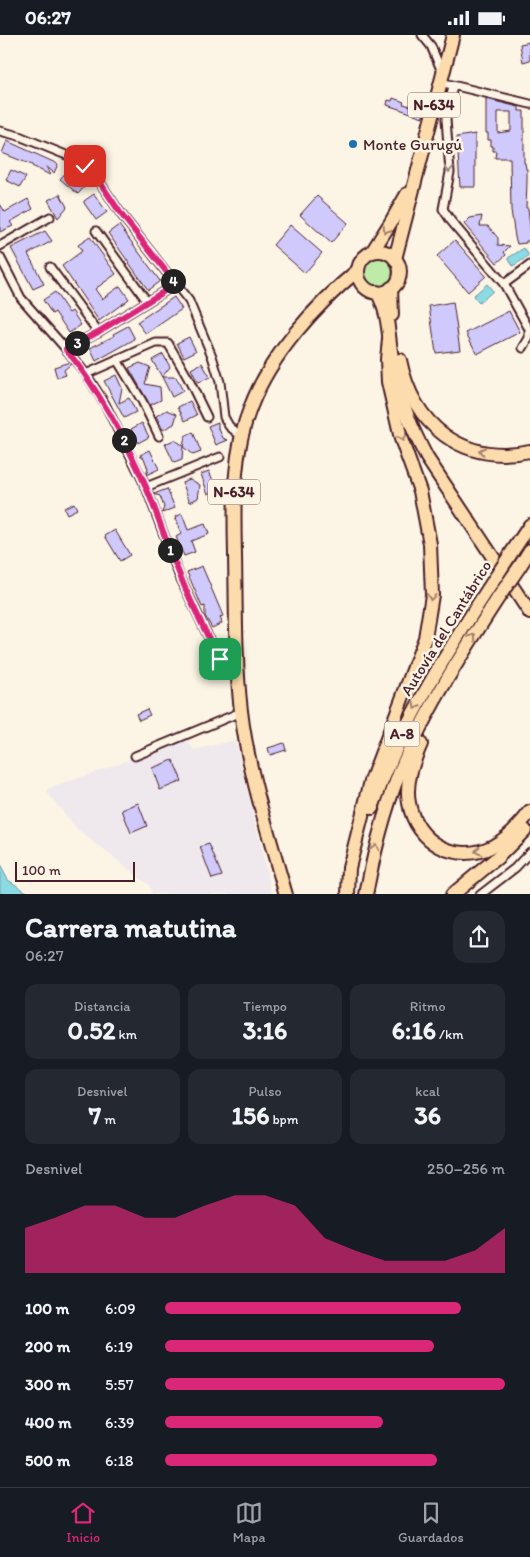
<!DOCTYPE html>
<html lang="es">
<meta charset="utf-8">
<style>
body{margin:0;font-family:Itim,sans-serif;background:#242831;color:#f1f3f6;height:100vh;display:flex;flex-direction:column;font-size:19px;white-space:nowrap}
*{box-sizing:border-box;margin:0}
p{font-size:16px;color:#9ea1a6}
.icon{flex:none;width:28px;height:28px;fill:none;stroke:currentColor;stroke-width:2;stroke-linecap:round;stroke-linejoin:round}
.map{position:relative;height:859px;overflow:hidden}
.details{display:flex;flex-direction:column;background:#171b24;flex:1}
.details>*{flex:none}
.scale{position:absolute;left:15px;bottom:12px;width:120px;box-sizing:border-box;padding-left:5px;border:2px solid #4a1f2b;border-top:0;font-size:14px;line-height:18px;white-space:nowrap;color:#4a1f2b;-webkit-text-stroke:4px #fcf5e5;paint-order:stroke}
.pin{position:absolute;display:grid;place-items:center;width:42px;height:42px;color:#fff;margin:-21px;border-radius:10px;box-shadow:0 2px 8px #0006}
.km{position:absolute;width:25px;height:25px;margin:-12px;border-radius:50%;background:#222;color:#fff;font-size:14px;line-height:25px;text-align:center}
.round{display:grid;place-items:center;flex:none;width:52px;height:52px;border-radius:15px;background:#242831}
.headline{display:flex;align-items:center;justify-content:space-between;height:85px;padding:0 25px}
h1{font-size:28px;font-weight:700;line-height:38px}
.stats{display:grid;grid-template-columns:repeat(3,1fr);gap:8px;height:85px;padding:5px 25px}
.stats div{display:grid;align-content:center;border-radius:12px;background:#242831;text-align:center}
.stats b{font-size:25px;font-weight:700}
.stats small{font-size:14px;font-weight:400}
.stats p{font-size:14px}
.chart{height:140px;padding:10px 25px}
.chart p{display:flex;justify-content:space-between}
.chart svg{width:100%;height:90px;margin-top:5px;fill:#db2777;opacity:.7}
ul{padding:0 25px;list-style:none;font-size:16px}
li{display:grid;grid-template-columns:80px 60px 1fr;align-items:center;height:38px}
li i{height:12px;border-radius:6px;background:#db2777}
.status{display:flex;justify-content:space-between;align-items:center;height:35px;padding:0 25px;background:#171b24;direction:ltr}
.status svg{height:14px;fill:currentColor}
.tabs{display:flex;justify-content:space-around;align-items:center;height:70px;border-top:1px solid #363941;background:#171b24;font-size:14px;color:#9ea1a6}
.tabs a{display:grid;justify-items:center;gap:2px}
.tabs .current{color:#db2777}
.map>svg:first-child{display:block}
.built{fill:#efe8ec}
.green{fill:#bfeba8;stroke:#84856a}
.water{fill:#8bdbe5;stroke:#71909b}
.building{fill:#d0c9fc;stroke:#4a1f2b;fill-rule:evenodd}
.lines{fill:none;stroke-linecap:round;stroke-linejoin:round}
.street-casing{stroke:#4a1f2b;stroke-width:11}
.highway-casing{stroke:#4a1f2b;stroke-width:16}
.street{stroke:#fcf5e5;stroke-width:7}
.highway{stroke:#fcdcac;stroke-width:12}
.highway-bridge-casing{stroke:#4a1f2b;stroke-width:16;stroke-linecap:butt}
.highway-bridge{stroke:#fcdcac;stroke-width:12}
.oneway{stroke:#a38a88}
.oneway2{stroke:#a37e6c}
.route-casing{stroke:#fff;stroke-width:10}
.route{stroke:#db2777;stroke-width:6}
.poi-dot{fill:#1f6fb2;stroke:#fcf5e5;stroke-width:2}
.labels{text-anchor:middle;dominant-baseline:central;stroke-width:5;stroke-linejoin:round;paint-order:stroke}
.shield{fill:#fcf5e5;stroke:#7f5f63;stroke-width:1}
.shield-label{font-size:15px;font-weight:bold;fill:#4a1f2b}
.poi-label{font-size:16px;fill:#4a1f2b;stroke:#fcf5e5;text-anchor:start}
.street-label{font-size:16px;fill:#4a1f2b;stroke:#fcf5e5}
</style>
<div class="status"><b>06:27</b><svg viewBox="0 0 49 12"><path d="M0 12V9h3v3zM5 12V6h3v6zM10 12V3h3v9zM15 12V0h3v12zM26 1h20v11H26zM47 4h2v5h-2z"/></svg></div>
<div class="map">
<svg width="530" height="860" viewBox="0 0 530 860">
<rect width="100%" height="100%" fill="#fcf5e5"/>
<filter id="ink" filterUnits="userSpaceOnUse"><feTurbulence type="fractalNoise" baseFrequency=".02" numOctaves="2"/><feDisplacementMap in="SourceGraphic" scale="10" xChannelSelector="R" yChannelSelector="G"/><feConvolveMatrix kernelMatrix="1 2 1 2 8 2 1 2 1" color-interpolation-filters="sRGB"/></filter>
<g filter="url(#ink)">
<polygon class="built" points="235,705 272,859 152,859 149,850 78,795 47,757 48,754 131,724 147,720 181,706 187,706 194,715"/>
<circle class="green" cx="378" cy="237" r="14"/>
<g class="water">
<polygon points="524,213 529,221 513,231 508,223"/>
<polygon points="487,249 493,256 479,268 473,261"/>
<polygon points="0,830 8,845 30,859 0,859"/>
</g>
<g class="building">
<polygon points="530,7 530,25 523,27 520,9"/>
<polygon points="393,63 404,67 403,69 416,72 418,63 428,65 423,82 387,70 388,65 392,66"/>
<path d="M486 64 519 72V76H524V128H525L526 134H527V146L526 173H528L530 192V206H526V208L517 209 515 202 511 175 510 123H495L496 116H493V111H491V105H488V98H486ZM498 77H511V96L498 98Z"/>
<polygon points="475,99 475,152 460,152 457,102"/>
<polygon points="7,106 58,129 54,138 46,131 50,140 32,131 32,130 2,118"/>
<polygon points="69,134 87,149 78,159 60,144"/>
<polygon points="11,135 26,142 20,152 6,145"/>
<polygon points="60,159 67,172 58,183 48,165"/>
<polygon points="94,159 107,177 96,185 84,168 84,166"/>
<polygon points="317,161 348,188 331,208 300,180"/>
<polygon points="28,164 33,174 10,187 13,191 0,197 0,169 5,177"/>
<polygon points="482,181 480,191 488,191 498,203 498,210 510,211 504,217 506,220 497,228 464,189 470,183"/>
<polygon points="119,190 160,246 148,255 108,198"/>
<polygon points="290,190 322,218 305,238 273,210"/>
<polygon points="45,196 52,206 28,219 44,249 33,254 11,213"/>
<polygon points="90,202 116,239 95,254 102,264 120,251 129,264 99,286 62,231 82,216 78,210"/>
<polygon points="455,205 486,241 468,257 437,221"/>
<polygon points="55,257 69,278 72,276 81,290 69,298 55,277 52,279 43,265"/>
<polygon points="174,262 182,274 146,299 137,287"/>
<polygon points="453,267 460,315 436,318 429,271"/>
<polygon points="509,276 520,297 477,319 466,298"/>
<polygon points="128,291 135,304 96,326 90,313 114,301 113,299"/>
<polygon points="189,302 196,316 184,322 177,308"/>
<polygon points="163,319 170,332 162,342 152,325"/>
<polygon points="70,327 71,329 64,335 66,340 57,343 54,332"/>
<polygon points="140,328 150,332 145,349 160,352 161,365 150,370 129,333"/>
<polygon points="202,328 210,342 198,348 191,334"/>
<polygon points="116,340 122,353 119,368 129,363 136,377 124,383 104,346"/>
<polygon points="162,342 176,342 183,356 172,362"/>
<polygon points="190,366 197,380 185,386 178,372"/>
<polygon points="167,375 177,379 174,389 163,395 156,381"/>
<polygon points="218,387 218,392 223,403 228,405 216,410 208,391"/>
<polygon points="142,388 149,402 138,408 131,394"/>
<polygon points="193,397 201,417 193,420 183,412 185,401"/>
<polygon points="174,405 183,411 182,425 174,428 165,409"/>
<polygon points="150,415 159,434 146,440 148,434 144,423 140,420"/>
<polygon points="209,436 217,455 208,459 201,439"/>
<polygon points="190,444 200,450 198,463 190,467 182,447"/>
<polygon points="167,454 175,473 162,478 164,472 160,461 154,459"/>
<polygon points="74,468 77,474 67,479 64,473"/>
<polygon points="182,479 188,495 205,489 209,499 191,506 195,517 184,521 176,502 181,499 175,482"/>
<polygon points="115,495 130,520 120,526 105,501"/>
<polygon points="202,531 223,581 220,582 222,588 212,593 205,581 205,571 202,572 187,537"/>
<polygon points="147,674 150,680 139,685 136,679"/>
<polygon points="284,708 286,715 270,720 268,713"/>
<polygon points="173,725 182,746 160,755 152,733"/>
<polygon points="138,768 147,791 131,798 122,775"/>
<polygon points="209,809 222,841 212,844 200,812"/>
</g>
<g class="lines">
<defs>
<g id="street">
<polyline points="422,0 431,11 442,37"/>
<polyline points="440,47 530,69"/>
<polyline points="453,51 446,84 450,137 443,174 451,186 504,249 529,294 529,303 523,313"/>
<polyline points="0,96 19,101 71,122 85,131 97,143 121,179 189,266 212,321 220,347 224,382 229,391 241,401"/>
<polyline points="96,196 147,266"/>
<polyline points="0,211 50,182"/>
<polyline points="0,222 21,263 66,314 86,339 105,369 146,452 179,540 214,614 220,624 237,640"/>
<polyline points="50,232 98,297"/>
<polyline points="504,249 530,230"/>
<polyline points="66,314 98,297 176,249"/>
<polyline points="117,325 142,366 159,401"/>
<polyline points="86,339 156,308 168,308 188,343 207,382"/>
<polyline points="146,452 220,422"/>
<polyline points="135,721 241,677"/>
<polyline points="480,860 515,833 530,817"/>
</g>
<g id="highway">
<circle cx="379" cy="237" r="21"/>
<polyline points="372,217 391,187 407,159"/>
<polyline points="395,224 453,0"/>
<polyline points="391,253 392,280"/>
<path d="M377 257C390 279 388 304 393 329 400 364 410 391 427 423L530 578"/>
<path d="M400 325C413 390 462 430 530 416"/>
<polyline points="512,517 530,490"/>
<polyline points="520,531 530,515"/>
<path d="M421 709C413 727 405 748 409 768 416 808 457 830 493 811 508 803 520 790 530 777"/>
<path d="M372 773C400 692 442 625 488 554"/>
<path d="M286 860C269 800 248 736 241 676 235 624 236 572 235 520 234 470 232 418 251 371 271 319 316 270 358 235"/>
<polyline points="348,860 349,833 371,746 425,603 432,560 430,509 420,456 401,404 388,347 387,324 389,304"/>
<path d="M366 860C375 811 387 763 408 718 433 663 466 613 498 563"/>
<polyline points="452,860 498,822 525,795"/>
</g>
</defs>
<use href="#street" class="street-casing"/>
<use href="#highway" class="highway-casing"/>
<use href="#street" class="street"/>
<use href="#highway" class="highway"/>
<defs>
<g id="highway-bridge">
<polyline points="488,554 512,517"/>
<polyline points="498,563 520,531"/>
</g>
</defs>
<use href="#highway-bridge" class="highway-bridge-casing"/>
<use href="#highway-bridge" class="highway-bridge"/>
</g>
<defs><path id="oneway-chevron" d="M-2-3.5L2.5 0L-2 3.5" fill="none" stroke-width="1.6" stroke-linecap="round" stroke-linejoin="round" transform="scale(1.25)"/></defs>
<use class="oneway" href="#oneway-chevron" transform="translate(449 134) rotate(90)"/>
<g class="oneway2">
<use href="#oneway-chevron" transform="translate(386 195) rotate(123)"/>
<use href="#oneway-chevron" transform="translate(402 403) rotate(73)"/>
<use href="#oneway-chevron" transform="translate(482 416) rotate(-168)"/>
<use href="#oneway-chevron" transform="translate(431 562) rotate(95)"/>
<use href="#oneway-chevron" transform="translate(473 602) rotate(-57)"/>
<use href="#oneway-chevron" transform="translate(416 671) rotate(118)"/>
<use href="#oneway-chevron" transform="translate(375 812) rotate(-78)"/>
<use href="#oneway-chevron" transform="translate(478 816) rotate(168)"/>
</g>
</g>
<g class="lines" filter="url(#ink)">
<defs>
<path id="route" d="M85 131 97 143 121 179 176 249 98 297 66 314C99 356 125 403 146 452 158 480 167 510 179 538 189 564 202 589 214 614L220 624"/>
</defs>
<use href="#route" class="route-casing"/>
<use href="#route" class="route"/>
</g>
<circle class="poi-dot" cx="353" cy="109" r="5"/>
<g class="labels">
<g class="shield">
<rect x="408" y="57.5" width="52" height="25" rx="4"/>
<rect x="208" y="444.5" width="52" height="25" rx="4"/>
<rect x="384.5" y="686.5" width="35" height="25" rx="4"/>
</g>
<g class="shield-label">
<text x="434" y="70">N-634</text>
<text x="234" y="457">N-634</text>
<text x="402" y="699">A-8</text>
</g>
<g class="poi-label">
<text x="363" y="109">Monte Gurugú</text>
</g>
<g class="street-label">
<text transform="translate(446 593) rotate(-58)">Autovía del Cantábrico</text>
</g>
</g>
</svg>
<div class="scale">100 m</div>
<div class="pin" style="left:220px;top:624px;background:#1e9e55"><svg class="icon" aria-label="arrive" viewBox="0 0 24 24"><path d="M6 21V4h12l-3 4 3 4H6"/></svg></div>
<div class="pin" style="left:85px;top:131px;background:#d93025"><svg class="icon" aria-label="check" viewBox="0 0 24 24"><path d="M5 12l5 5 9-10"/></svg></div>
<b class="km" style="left:170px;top:515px">1</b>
<b class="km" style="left:124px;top:405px">2</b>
<b class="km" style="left:77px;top:308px">3</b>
<b class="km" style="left:173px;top:246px">4</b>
</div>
<section class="details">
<div class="headline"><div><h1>Carrera matutina</h1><p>06:27</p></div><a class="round"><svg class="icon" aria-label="share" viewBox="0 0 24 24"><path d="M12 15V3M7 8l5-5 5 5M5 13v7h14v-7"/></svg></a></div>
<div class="stats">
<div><p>Distancia</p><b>0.52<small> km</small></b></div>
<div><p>Tiempo</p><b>3:16</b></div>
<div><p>Ritmo</p><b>6:16<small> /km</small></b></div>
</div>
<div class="stats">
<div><p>Desnivel</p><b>7<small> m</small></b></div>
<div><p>Pulso</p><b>156<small> bpm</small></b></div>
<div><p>kcal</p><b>36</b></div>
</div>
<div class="chart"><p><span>Desnivel</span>250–256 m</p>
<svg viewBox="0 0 160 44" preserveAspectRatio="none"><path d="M0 44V22L10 17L20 11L30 11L40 17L50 17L60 11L70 6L80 6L90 11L100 27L110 33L120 38L130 38L140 38L150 33L160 22V44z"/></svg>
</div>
<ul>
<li><b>100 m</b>6:09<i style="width:87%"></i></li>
<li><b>200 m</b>6:19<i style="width:79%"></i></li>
<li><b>300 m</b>5:57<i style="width:100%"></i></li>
<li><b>400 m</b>6:39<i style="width:64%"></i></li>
<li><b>500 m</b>6:18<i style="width:80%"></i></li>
</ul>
</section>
<nav class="tabs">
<a class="current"><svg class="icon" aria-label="home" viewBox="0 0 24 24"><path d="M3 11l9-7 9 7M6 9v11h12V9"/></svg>Inicio</a>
<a><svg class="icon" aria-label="map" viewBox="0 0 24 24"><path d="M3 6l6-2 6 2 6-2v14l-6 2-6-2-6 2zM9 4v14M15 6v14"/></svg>Mapa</a>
<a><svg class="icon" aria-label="saved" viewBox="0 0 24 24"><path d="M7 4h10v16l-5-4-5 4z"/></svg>Guardados</a>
</nav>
